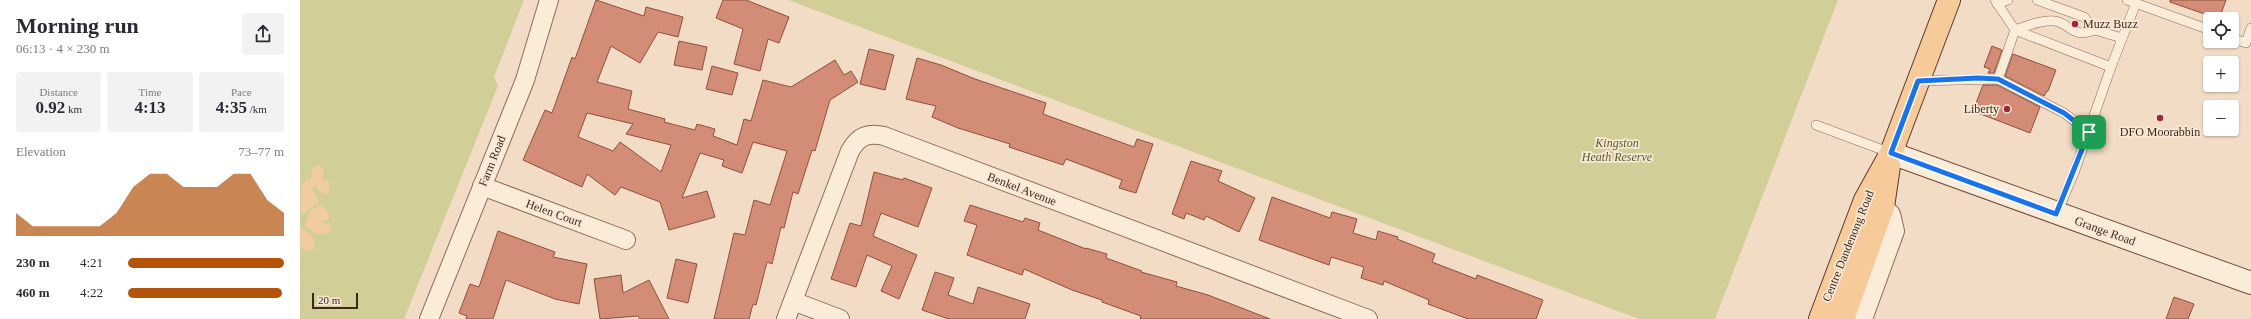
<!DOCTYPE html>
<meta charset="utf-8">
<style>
body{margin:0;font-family:Georgia,serif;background:#f2f2f3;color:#2b2b33;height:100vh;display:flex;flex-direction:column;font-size:15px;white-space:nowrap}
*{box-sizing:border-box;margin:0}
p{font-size:13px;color:#7c7c81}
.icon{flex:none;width:22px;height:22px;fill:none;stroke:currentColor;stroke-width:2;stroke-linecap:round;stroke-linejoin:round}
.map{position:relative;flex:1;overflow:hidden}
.sheet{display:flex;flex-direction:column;background:#fff;width:300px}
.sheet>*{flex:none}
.controls{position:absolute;left:1903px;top:12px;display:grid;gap:8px}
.controls a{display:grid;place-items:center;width:36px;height:36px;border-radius:4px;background:#fff;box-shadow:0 1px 3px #0004;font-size:20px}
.scale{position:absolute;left:12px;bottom:10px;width:46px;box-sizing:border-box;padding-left:4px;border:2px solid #3d281e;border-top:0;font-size:11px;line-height:14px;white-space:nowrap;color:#3d281e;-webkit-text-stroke:3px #f8e8d5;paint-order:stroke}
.pin{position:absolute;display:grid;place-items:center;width:34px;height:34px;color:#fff;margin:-17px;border-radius:8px;box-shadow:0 2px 6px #0006}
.round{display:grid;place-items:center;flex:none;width:42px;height:42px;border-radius:4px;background:#f2f2f3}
.headline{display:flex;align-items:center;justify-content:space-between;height:68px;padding:0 16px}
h1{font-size:22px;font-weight:600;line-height:30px}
.metrics{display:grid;grid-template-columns:repeat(3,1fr);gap:6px;height:68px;padding:4px 16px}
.metrics div{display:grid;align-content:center;border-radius:4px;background:#f2f2f3;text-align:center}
.metrics b{font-size:17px;font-weight:600}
.metrics small{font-size:11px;font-weight:400}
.metrics p{font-size:11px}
.chart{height:112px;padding:8px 16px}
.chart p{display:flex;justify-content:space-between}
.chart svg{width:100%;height:72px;margin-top:4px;fill:#b45309;opacity:.7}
ul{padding:0 16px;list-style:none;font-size:13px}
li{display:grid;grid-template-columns:64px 48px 1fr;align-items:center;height:30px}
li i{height:10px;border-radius:5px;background:#b45309}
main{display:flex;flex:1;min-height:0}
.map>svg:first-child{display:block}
.green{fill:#d1ce97}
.sand{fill:#f0cca0}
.building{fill:#d38d77;stroke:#904f3c;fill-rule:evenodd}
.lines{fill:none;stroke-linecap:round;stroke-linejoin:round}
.service-casing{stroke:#8f6c59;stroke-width:10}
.minor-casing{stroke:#8f6c59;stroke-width:20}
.secondary-casing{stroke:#714d3c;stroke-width:24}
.primary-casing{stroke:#5c3b2d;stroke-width:24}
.service{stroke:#fbebd9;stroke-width:9}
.minor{stroke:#fbebd9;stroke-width:18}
.secondary{stroke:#fbebd9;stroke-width:22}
.primary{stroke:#f7ca9a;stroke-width:22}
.route-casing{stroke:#fff;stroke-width:8}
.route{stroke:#1a73e8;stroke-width:5}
.poi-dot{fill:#a3233b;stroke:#f8e8d5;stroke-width:1.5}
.labels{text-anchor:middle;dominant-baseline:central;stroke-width:3.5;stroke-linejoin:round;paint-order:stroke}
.poi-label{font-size:12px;fill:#3d281e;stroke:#f8e8d5;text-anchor:start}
.park-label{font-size:12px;font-style:italic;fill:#575c23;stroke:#f8e8d5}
.street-label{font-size:12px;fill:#3d281e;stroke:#f8e8d5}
</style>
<main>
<section class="sheet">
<div class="headline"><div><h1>Morning run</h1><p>06:13 · 4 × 230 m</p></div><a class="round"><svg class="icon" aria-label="share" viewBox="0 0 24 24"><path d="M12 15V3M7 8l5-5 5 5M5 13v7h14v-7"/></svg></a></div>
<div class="metrics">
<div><p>Distance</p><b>0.92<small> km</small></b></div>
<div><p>Time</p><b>4:13</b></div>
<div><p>Pace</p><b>4:35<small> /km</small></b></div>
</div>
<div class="chart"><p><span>Elevation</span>73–77 m</p>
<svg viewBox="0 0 160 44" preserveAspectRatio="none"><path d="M0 44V30L10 38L20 38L30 38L40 38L50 38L60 30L70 14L80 6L90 6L100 14L110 14L120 14L130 6L140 6L150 22L160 30V44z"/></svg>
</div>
<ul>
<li><b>230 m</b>4:21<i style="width:100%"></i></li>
<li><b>460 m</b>4:22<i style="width:99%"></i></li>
</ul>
</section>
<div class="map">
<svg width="1951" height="319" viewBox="0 0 1951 319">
<rect width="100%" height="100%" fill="#f2dcc5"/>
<g class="green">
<polygon points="0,0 224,0 194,77 198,86 104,319 0,319"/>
<polygon points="488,0 1538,0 1415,319 1339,319"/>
</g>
<g class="sand">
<polygon points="17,165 24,170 22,180 29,182 29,192 26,195 20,192 15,185 12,187 19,202 4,213 0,212 2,184 11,177 12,170"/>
<polygon points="19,205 24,207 30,216 28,220 20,222 30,225 32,228 28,234 16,234 5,226 10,212"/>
<polygon points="0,228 12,235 15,244 12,251 6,251 0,246"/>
</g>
<g class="building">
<path d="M296 0 344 16 346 7 383 17 378 37 358 32 340 63 311 46 297 82 332 91 328 109 365 119 364 122 395 130 397 124 415 129 413 136 437 145 444 119 451 121 463 80 491 87 535 60 544 75 551 71 558 82 530 100 515 151 512 150 498 194 493 192 484 228 481 227 472 264 467 262 456 305 453 304 449 319H414L434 233 445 235 454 200 470 205 487 151 453 142 442 173 422 166 424 160 400 153 382 198 407 191 415 217 369 230 360 202 321 187 315 195 287 174 282 187 223 160 245 110 252 113 272 57 275 59ZM287 113 333 124 326 134 371 145 361 172 320 142 313 151 278 137Z"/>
<polygon points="423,0 446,0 489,17 479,43 468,39 460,71 434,64 443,29 416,18"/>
<polygon points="1870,0 1926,0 1919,19 1870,2"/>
<polygon points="379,41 407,47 402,70 374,65"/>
<polygon points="1692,46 1702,50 1694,73 1688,73 1690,69 1684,67"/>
<polygon points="569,49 594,55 585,90 560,84"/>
<polygon points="1713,54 1756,70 1748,91 1747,91 1744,96 1705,76"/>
<polygon points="617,58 641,65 675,79 746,103 743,114 834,147 837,139 853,144 836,193 819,188 822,180 766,159 763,165 709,147 710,144 658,128 632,117 636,106 606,99"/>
<polygon points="412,66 438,73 432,95 406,89"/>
<polygon points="1683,85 1697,85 1740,107 1730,133 1673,111"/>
<polygon points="891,161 922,171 918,181 955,198 939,232 906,216 904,220 886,213 884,219 872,214"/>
<polygon points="574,172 603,180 604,178 632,188 618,227 581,213 573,236 617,255 599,299 581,291 592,266 567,255 556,287 531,279 550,223 561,226"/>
<polygon points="972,197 1030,218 1032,212 1057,219 1053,233 1076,240 1078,231 1098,237 1097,239 1135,254 1132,262 1176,279 1177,275 1243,300 1236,319 1168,319 1128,304 1129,300 1084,281 1083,285 1061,278 1064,267 1031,257 1029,265 959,240"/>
<polygon points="670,205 723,222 725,218 740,223 738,230 786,249 786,248 807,254 806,258 842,271 841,272 877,282 876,286 908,295 970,319 840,319 841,316 802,302 802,300 772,290 724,269 722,275 667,255 677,225 664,221"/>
<polygon points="198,231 255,252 253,257 287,264 279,304 255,299 206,280 193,319 166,319 167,316 159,313 170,284 179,287"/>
<polygon points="376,259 397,264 388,303 367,298"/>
<polygon points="635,272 654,278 648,295 673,304 678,287 730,304 725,319 649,319 622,310"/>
<polygon points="321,275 323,293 349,280 369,319 340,319 338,316 300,319 294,279"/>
<polygon points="1874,297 1894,304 1888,319 1866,319"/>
</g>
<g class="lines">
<defs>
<g id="service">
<polyline points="1695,0 1715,30 1811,67 1836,3"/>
<polyline points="1737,0 1784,17 1795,30 1822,38"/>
<polyline points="1827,0 1910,30"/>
<polyline points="1697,4 1708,0"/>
<path d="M1715 30C1727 26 1743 19 1755 21 1770 23 1771 39 1795 30"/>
<polyline points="1932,38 1946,43 1951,28"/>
<polyline points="1698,79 1715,30"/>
<polyline points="1619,81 1698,79 1764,113 1789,132"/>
<polyline points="1516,125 1591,153"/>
<polyline points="1757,213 1774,173 1811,67"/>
</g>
<g id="minor">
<polyline points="182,186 326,240"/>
<polyline points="493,301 540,319"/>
<polyline points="129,319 225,80 249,0"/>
<path d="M486 319 550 151C558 137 567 132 584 136L1068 319"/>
<polyline points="1563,319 1595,231 1591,214 1583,207"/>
</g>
<polyline id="secondary" points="1591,153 1951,283"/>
<g id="primary">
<polyline points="1520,319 1565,200 1591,153 1649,0"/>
<polyline points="1543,319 1583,207 1589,166"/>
</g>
</defs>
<use href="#service" class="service-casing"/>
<use href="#minor" class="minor-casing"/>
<use href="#secondary" class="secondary-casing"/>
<use href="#primary" class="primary-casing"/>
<use href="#service" class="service"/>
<use href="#minor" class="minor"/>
<use href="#secondary" class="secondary"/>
<use href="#primary" class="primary"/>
</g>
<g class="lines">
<defs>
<polygon id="route" points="1678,78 1698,79 1764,113 1789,132 1756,214 1591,153 1618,81"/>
</defs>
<use href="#route" class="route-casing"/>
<use href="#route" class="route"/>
</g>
<g class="poi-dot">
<circle cx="1775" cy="24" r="4"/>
<circle cx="1707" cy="109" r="4"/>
<circle cx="1860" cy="118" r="4"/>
</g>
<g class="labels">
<g class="poi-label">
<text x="1783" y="24">Muzz Buzz</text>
<text x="1699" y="109" text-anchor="end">Liberty</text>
<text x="1860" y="132" text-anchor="middle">DFO Moorabbin</text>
</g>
<g class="park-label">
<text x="1317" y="143">Kingston<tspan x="1317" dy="14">Heath Reserve</tspan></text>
</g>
<g class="street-label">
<text transform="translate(192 161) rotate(-68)">Farm Road</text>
<text transform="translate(722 189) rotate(21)">Benkel Avenue</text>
<text transform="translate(254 213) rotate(20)">Helen Court</text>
<text transform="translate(1805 231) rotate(20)">Grange Road</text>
<text transform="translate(1548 246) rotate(-68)">Centre Dandenong Road</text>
</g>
</g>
</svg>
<div class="controls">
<a><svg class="icon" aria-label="locate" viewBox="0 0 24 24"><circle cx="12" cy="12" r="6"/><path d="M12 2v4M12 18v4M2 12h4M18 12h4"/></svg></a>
<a>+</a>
<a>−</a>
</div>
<div class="scale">20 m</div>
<div class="pin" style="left:1789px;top:132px;background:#1e9e55"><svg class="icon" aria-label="arrive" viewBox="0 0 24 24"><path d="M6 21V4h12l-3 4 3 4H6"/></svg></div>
</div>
</main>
